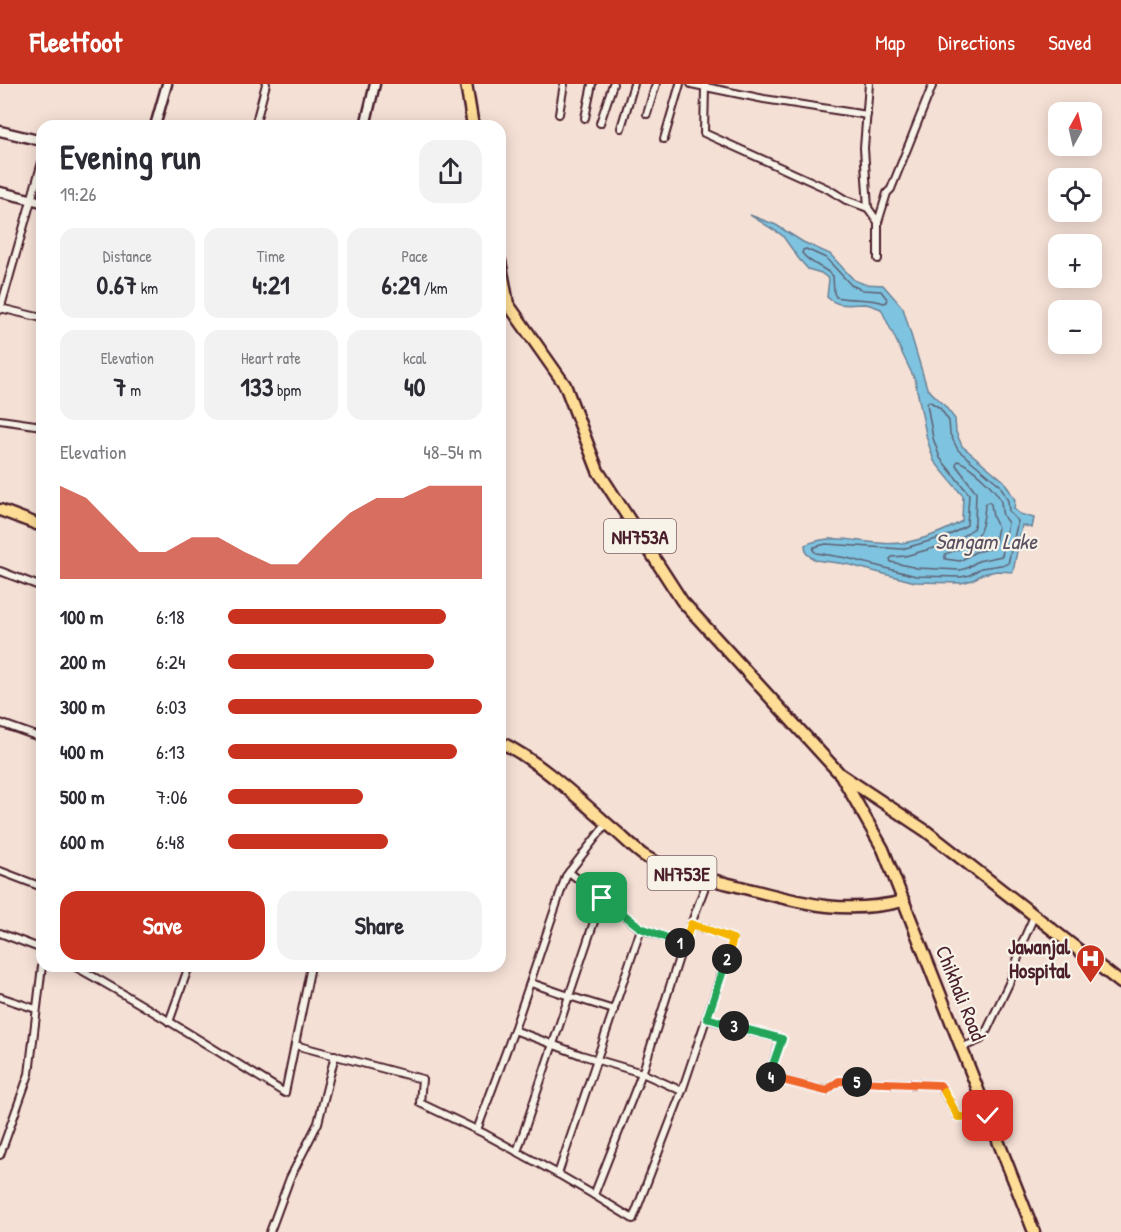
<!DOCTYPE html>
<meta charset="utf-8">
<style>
body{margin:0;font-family:"Patrick Hand",sans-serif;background:#f2f2f3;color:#2b2b33;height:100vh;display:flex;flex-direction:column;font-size:22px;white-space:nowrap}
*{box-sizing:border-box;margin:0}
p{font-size:20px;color:#7c7c81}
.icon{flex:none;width:33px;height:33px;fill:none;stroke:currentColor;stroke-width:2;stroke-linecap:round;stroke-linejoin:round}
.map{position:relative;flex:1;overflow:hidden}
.drawer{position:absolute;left:36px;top:36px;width:470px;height:852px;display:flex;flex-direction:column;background:#fff;border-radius:18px;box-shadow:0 3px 15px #0003}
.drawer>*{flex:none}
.needle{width:39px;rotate:8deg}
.tools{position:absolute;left:1048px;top:18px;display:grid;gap:12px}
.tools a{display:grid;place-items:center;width:54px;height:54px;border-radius:12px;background:#fff;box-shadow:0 3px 15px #0003;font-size:30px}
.pin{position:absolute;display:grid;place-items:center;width:51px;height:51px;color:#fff;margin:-26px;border-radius:12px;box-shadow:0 3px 9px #0006}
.km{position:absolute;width:30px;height:30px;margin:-15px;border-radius:50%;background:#222;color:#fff;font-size:16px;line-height:30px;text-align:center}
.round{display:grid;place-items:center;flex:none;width:63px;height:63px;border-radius:18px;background:#f2f2f3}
.summary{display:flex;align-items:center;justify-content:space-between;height:102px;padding:0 24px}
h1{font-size:33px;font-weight:800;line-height:45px}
.metrics{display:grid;grid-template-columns:repeat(3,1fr);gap:9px;height:102px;padding:6px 24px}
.metrics div{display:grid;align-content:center;border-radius:15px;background:#f2f2f3;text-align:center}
.metrics b{font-size:26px;font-weight:800}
.metrics small{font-size:16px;font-weight:400}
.metrics p{font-size:16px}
.chart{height:168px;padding:12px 24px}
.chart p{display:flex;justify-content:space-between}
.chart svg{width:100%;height:108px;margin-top:6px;fill:#c8321e;opacity:.7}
.cta{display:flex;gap:12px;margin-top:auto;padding:12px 24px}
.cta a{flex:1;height:69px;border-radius:18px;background:#c8321e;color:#fff;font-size:24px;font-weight:800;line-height:69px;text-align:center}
.cta a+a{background:#f2f2f3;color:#2b2b33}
ul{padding:0 24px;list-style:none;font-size:20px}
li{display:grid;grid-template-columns:96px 72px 1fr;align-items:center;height:45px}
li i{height:15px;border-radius:8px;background:#c8321e}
header{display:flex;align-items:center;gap:36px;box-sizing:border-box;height:84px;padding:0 30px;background:#c8321e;color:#fff}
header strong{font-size:28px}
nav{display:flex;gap:33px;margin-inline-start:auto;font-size:21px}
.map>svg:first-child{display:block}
.water{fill:#7ec3df;stroke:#698197;stroke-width:1.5}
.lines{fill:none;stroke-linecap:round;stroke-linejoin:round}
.shore{stroke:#5f6173;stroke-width:1.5}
.street-casing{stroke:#4a1f2b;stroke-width:10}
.secondary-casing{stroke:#4a1f2b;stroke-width:13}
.highway-casing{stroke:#4a1f2b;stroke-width:15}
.street{stroke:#f7f3e8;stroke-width:6}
.secondary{stroke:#f7f3e8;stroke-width:8}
.highway{stroke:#fedd96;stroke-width:10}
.split-1-casing{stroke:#fff;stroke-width:12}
.split-2-casing{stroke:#fff;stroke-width:12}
.split-3-casing{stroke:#fff;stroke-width:12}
.split-4-casing{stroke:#fff;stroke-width:12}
.split-5-casing{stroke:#fff;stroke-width:12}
.split-6-casing{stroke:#fff;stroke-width:12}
.split-7-casing{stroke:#fff;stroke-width:12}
.split-1{stroke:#22a559;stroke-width:8}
.split-2{stroke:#f5b400;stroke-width:8}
.split-3{stroke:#22a559;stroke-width:8}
.split-4{stroke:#22a559;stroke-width:8}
.split-5{stroke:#f0652b;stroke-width:8}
.split-6{stroke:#f0652b;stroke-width:8}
.split-7{stroke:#f5b400;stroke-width:8}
.labels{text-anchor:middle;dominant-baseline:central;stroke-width:4.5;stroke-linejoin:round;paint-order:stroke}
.shield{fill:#f7f3e8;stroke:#7e5f64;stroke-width:1.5}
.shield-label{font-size:20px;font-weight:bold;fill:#4a1f2b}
.poi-label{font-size:21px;font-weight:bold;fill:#4a1f2b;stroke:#f7f3e8;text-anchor:end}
.street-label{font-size:21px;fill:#4a1f2b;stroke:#f7f3e8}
.water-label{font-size:22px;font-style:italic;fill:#5a5061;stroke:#f7f3e8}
</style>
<header>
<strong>Fleetfoot</strong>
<nav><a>Map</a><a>Directions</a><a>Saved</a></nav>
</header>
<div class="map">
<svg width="1121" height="1148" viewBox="0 0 1121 1148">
<rect width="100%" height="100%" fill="#f5e0d5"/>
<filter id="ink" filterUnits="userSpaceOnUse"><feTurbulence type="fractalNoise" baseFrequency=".0167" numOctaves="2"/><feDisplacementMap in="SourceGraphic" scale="12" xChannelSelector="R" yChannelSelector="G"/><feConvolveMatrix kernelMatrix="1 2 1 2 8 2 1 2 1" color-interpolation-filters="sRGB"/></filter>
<g filter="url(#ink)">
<path class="water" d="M750 131 776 141 803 158 830 170 854 196 864 200 883 201 903 224 927 304 944 321 955 335 956 348 962 362 1004 397 1015 416 1014 425 1020 430 1034 434 1032 444 1022 441 1013 488 997 487 982 490 973 496 961 499 915 498 846 480 815 476 806 469 805 461C837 446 868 463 901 459 920 457 946 447 962 437L963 412 934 377 927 355 915 296 881 225C876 223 871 221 866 220 852 220 838 224 827 213L829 195 821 189 808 185 799 175 782 151Z"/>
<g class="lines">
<g class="shore">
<path d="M806 165 826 174 851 201 863 206 881 207 887 215V218L884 219C867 213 854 217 836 213L834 209 833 192C823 182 811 181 802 169L803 166Z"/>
<polygon points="929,317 940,324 949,337 950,350 958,366 1000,401 1008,417 1009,428 1018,437 1008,480 981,484 970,491 961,493 916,492 847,474 816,469 813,466 814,463 826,460 902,465 950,451 967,441 969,410 940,374 933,354 927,320"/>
<path d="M957 377C968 379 998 406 1001 418 1003 430 1000 428 1008 439L1002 472 978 477 967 484 960 486 917 484 891 478 890 475 892 473 905 472 952 459 973 445 975 438 976 408 956 381Z"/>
<path d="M988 418 991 420 993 433 998 443 994 464 975 468 960 477 945 475V470C977 460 983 453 985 420Z"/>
</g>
<defs>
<g id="street">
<polyline points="691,0 764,15 867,31"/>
<polyline points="705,3 704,49 828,105 846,116 868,124 878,138 878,175"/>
<polyline points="559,30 564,0"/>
<polyline points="647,30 656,0"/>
<polyline points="585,34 592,0"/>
<polyline points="600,39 613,0"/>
<polyline points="255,42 266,0"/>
<polyline points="621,44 634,0"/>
<polyline points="664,55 680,0"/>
<polyline points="868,124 864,64 869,0"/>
<polyline points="878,138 887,109 891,105 933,0"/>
<polyline points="0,224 42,234"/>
<polyline points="0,226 42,78"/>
<polyline points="0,336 42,342"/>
<polyline points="0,487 42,503"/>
<polyline points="0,639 42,654"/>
<polyline points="607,739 566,792 514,946 581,971 642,989 682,1007"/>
<polyline points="0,787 42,803"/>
<polyline points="569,788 641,845 684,860"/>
<polyline points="691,840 733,855 682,1007 633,1135 594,1111 644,984 682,864 708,795"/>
<polyline points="0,849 42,865"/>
<path d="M74 882C146 921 215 966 285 1009L311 882"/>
<polyline points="531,899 569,912 602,814"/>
<polyline points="0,913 36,925"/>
<polyline points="707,935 781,955 769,992 826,1007 839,997 940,1001 958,1033 988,1032"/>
<polyline points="169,938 189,882"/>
<polyline points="295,961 422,995 420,1019 483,1049 558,1090"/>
<polyline points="963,963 980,956 987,946 1012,893 1023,857 1035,830"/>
<polyline points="477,1046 514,946"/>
<polyline points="517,1068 569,912 614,926"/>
<polyline points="0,1071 29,990 42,882"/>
<polyline points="594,1111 558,1090 641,845"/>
<polyline points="270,1148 290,1094 318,1039 335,971"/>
</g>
<g id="secondary">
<polyline points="155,42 167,0"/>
<polyline points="365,42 375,0"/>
<polyline points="0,47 42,57"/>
<polyline points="0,108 42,118"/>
</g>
<g id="highway">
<polyline points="466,0 473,42"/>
<polyline points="500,177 508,220 565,301 598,387 682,517 840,690 926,747 1121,899"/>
<polyline points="0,426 42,442"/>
<path d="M500 658C538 676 580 716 612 744 622 752 632 763 643 771 671 789 698 792 729 800 794 816 836 833 904 817"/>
<polyline points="842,693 883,765 1034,1148"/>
</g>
</defs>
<use href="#street" class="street-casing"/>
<use href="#secondary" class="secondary-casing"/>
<use href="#highway" class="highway-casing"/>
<use href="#street" class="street"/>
<use href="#secondary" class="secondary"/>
<use href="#highway" class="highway"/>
</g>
</g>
<g class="lines" filter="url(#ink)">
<defs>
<polyline id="split-1" points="602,814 641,844 680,859"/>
<polyline id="split-2" points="680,859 684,860 691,840 733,855 727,875"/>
<polyline id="split-3" points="727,875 707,934 734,942"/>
<polyline id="split-4" points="734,942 782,955 769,992 771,993"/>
<polyline id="split-5" points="771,993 826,1007 839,997 857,998"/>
<polyline id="split-6" points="857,998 940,1001 944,1007"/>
<polyline id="split-7" points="944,1007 958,1033 988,1032"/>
</defs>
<use href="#split-1" class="split-1-casing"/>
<use href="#split-2" class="split-2-casing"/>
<use href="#split-3" class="split-3-casing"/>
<use href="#split-4" class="split-4-casing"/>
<use href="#split-5" class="split-5-casing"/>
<use href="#split-6" class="split-6-casing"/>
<use href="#split-7" class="split-7-casing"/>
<use href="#split-1" class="split-1"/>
<use href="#split-2" class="split-2"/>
<use href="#split-3" class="split-3"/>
<use href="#split-4" class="split-4"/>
<use href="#split-5" class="split-5"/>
<use href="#split-6" class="split-6"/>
<use href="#split-7" class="split-7"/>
</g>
<defs>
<symbol id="hospital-pin" viewBox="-11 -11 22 30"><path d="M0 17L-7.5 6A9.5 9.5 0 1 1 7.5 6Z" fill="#c8321e" stroke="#f7f3e8"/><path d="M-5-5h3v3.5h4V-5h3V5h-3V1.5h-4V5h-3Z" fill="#fff"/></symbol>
</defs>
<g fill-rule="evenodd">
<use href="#hospital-pin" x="1074" y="858" width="33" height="45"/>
</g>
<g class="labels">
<g class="shield">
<rect x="604" y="435" width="72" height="34" rx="4.5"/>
<rect x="647.5" y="772" width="69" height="34" rx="4.5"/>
</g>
<g class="shield-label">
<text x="640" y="452">NH753A</text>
<text x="682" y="789">NH753E</text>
</g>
<g class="poi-label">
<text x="1070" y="862">Jawanjal<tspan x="1070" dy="24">Hospital</tspan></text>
</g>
<g class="street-label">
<text transform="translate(961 909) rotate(68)">Chikhali Road</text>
</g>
<g class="water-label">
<text x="986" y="457">Sangam Lake</text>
</g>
</g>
</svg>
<div class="tools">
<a><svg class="needle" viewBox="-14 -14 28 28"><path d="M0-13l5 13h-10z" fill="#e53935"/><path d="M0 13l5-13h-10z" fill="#7c7c81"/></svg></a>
<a><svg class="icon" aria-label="locate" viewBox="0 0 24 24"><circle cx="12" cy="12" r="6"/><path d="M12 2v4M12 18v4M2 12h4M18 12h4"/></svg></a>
<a>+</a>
<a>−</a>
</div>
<div class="pin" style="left:602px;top:814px;background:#1e9e55"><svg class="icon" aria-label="arrive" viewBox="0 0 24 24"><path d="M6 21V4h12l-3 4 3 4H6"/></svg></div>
<div class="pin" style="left:988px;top:1032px;background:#d93025"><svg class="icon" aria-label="check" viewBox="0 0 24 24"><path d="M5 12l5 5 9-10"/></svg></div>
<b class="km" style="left:680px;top:859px">1</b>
<b class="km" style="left:727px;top:875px">2</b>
<b class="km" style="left:734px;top:942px">3</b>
<b class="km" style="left:771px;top:993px">4</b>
<b class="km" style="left:857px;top:998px">5</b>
<section class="drawer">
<div class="summary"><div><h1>Evening run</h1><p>19:26</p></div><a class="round"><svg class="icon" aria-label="share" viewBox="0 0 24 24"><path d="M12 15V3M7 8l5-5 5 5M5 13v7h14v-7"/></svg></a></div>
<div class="metrics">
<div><p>Distance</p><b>0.67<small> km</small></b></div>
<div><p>Time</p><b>4:21</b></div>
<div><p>Pace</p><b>6:29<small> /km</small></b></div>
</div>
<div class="metrics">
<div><p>Elevation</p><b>7<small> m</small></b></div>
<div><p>Heart rate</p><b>133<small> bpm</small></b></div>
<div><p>kcal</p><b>40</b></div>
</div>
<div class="chart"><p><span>Elevation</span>48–54 m</p>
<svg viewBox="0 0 160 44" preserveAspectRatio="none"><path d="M0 44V6L10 11L20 22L30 33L40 33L50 27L60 27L70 33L80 38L90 38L100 27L110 17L120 11L130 11L140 6L150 6L160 6V44z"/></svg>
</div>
<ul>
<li><b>100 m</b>6:18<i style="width:86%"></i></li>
<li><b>200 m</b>6:24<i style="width:81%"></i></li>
<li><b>300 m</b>6:03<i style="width:100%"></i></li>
<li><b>400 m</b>6:13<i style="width:90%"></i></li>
<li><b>500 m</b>7:06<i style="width:53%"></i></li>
<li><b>600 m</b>6:48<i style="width:63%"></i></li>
</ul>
<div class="cta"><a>Save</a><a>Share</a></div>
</section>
</div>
